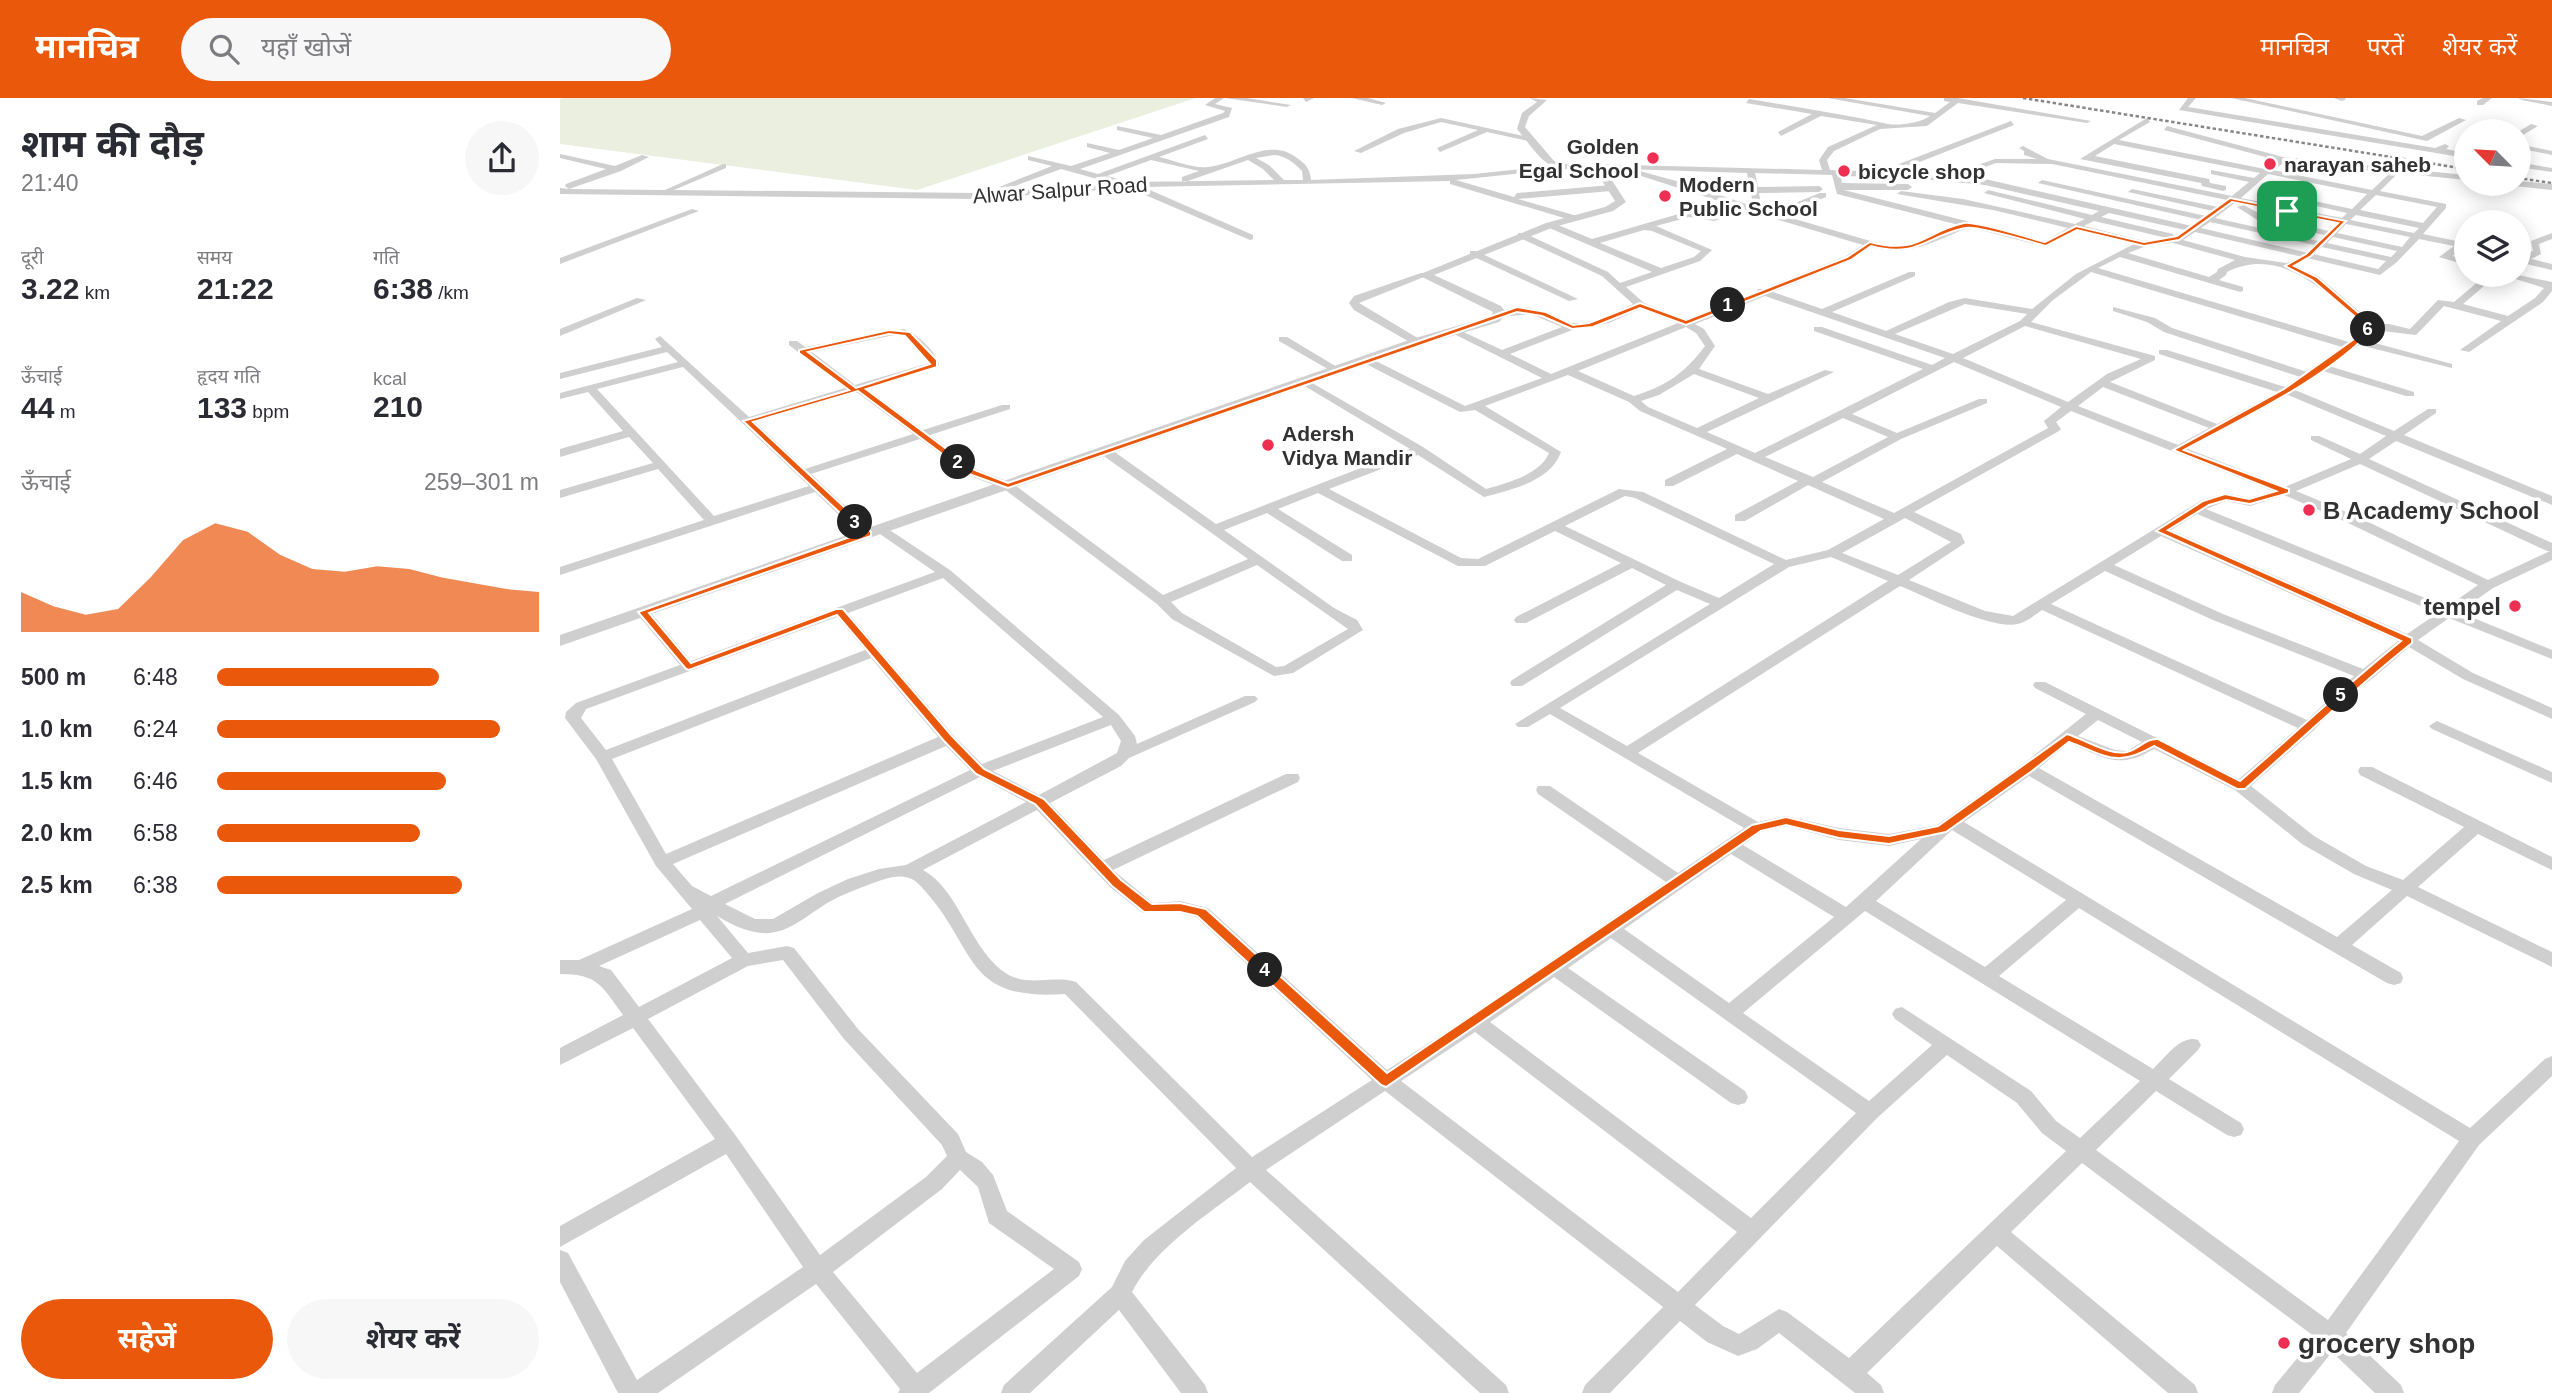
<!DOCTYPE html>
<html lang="hi">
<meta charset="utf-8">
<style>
body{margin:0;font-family:Helvetica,"Noto Sans Devanagari",sans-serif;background:#f7f7f7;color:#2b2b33;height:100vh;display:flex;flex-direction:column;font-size:26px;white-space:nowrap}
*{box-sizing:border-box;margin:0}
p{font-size:23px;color:#7c7c81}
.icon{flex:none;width:38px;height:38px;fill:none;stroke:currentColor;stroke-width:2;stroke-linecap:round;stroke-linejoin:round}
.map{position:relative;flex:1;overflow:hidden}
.side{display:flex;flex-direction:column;background:#fff;width:560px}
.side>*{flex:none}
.needle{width:46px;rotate:294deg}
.buttons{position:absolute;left:1894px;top:21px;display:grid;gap:14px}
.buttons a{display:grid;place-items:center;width:77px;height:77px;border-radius:50%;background:#fff;box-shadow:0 4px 18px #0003;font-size:35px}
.pin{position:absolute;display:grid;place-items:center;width:60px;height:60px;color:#fff;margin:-30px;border-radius:14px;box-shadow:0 4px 10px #0006}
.km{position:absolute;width:35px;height:35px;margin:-18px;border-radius:50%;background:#222;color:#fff;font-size:19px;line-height:35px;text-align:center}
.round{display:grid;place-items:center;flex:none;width:74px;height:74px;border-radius:37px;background:#f7f7f7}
.head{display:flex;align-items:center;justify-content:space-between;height:119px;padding:0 21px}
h1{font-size:38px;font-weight:700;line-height:52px}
.stats{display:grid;grid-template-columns:repeat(3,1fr);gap:10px;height:119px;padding:7px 21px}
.stats div{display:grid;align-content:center}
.stats b{font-size:30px;font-weight:700}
.stats small{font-size:19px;font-weight:400}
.stats p{font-size:19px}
.chart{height:196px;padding:14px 21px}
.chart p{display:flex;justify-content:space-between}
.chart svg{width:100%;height:126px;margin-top:7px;fill:#ea580c;opacity:.7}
.action{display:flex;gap:14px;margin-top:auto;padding:14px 21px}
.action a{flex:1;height:80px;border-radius:42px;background:#ea580c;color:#fff;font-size:28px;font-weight:700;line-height:80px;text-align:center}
.action a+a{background:#f7f7f7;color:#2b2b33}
ul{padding:0 21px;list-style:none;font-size:23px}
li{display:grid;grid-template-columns:112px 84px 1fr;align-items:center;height:52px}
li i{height:18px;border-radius:9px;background:#ea580c}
header{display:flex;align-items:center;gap:42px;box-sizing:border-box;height:98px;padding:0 35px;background:#ea580c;color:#fff}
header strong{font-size:33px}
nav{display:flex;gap:38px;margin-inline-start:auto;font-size:24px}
.search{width:490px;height:63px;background:#f7f7f7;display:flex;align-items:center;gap:18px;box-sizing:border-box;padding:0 24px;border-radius:38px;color:#7c7c81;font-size:26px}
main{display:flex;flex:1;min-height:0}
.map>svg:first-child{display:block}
.green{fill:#eaefe0}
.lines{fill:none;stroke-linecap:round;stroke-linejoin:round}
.minor{fill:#cfcfcf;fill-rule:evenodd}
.tertiary{fill:#cfcfcf;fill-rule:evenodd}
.rail{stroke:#878787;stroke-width:2.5;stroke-dasharray:3.5 2.5;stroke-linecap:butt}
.route{fill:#ea580c;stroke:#fff;stroke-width:2;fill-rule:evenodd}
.poi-dot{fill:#ee2f53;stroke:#fff;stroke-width:2.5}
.labels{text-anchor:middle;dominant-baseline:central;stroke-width:7;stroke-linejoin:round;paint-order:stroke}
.far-poi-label{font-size:21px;font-weight:bold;fill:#323232;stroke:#fff;text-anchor:start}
.far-street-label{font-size:21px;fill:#323232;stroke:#fff}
.poi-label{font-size:24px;font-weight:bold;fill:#323232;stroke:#fff;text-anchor:start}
.near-poi-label{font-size:28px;font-weight:bold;fill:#323232;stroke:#fff;text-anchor:start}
</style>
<header>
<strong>मानचित्र</strong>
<div class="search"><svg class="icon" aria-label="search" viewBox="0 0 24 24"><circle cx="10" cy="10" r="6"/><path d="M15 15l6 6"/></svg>यहाँ खोजें</div>
<nav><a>मानचित्र</a><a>परतें</a><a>शेयर करें</a></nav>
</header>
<main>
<section class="side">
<div class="head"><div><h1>शाम की दौड़</h1><p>21:40</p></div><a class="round"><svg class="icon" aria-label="share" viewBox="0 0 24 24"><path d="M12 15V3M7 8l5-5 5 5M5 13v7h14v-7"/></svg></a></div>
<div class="stats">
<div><p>दूरी</p><b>3.22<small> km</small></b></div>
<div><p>समय</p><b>21:22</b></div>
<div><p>गति</p><b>6:38<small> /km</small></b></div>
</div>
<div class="stats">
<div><p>ऊँचाई</p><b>44<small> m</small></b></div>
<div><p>हृदय गति</p><b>133<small> bpm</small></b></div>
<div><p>kcal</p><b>210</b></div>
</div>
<div class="chart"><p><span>ऊँचाई</span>259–301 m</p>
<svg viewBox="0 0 160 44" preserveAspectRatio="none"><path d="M0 44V30L10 35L20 38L30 36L40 25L50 12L60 6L70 9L80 17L90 22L100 23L110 21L120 22L130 25L140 27L150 29L160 30V44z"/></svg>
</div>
<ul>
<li><b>500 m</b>6:48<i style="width:69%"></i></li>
<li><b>1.0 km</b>6:24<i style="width:88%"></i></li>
<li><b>1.5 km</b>6:46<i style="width:71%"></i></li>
<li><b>2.0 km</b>6:58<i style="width:63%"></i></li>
<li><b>2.5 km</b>6:38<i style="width:76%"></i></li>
</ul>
<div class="action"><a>सहेजें</a><a>शेयर करें</a></div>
</section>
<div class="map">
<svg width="1992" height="1295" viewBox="0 0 1992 1295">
<rect width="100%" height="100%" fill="#fff"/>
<polygon class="green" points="3,0 636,0 357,92 0,46 0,1"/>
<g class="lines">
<g class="minor">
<path d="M655 0H664L655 6 672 10 669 19 520 71 538 76 645 37 648 41 599 59C613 62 634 71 648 69 676 67 709 38 737 60 746 66 750 71 751 82L914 76 1000 67 1004 69 1003 71 896 82 954 99 957 95 1051 87 1055 90 1051 93 958 101 1017 118 1018 120 1014 123 890 86V83L583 89 693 137V141L690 142 569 90 416 101 0 96V90L9 91 5 88 6 86 46 71 0 60V56L55 68 82 57 89 59 61 73 9 91 105 92 163 66H166V70L114 92 416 95 555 86 501 71 441 93 434 91 492 68 468 62V58L511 68 550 55 527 49V45L559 52 593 40 557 32V28L601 37 663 15 665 13 645 7ZM714 57C726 58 733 64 742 73L743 82H724L709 67 696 60ZM591 62 639 73 622 79V83L625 84 688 62 703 71 714 82 570 84 547 78Z"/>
<polygon points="665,0 687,0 731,7 727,9"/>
<polygon points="743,0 754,0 746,4"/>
<polygon points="792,0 808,0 826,5 822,7"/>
<path d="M1267 0H1285L1375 15 1390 4 1384 3V0H1398L1531 23 1527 25 1398 5 1367 28 1320 31 1274 53 1267 62 1270 72 1325 74 1326 71 1451 23 1454 27 1334 74 1387 78 1435 61H1477L1464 57V53L1459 50 1463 48 1488 61 1672 98 1689 84 1651 76V72L1694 80 1700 75 1554 46 1535 58 1649 81 1650 85 1666 88V92L1663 93 1642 88 1641 85 1520 61 1587 20 1590 24 1559 42 1705 71 1717 62 1604 32 1607 28 1723 59 1906 77V82L1838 75 1820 93 1886 106V110L1863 136 1906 145V151L1892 158 1906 161V167L1879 159 1894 148 1859 141 1837 164 1820 177 1635 134 1623 142 1685 159 1726 165 1738 162 1740 164 1735 168 1758 178 1814 226H1829L1850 231 1878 202 1894 204 1926 177H1937L1903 206 1948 218 1975 200 1984 190 1943 177H1958L1992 184V193L1983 204 1909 254 1900 252 1941 223 1884 208 1856 237 1814 232 1804 242 1892 266V270L1799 247 1769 268 1854 294V298H1846L1763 273 1735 292 1834 333 1868 311H1876V315L1844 337 1992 398V407L1836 343 1809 361 1992 445V462L1933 490 1899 514 1992 552V561L1889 520 1858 542 1913 575 1992 610V621L1903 581 1849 549 1812 581 1784 601 1754 632 1691 688 1754 738 1806 768 1843 782 1904 729 1800 677 1798 673 1800 669H1812L1992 759V772L1918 736 1858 789 1992 854V869L1847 798 1792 847 1841 875 1843 880 1841 885 1834 887 1827 885 1469 678 1404 724 1910 1030 1985 961 1992 958V978L1919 1047 1786 1235 1841 1287 1844 1295H1815L1772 1254 1739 1295H1712L1715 1287 1755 1239 1522 1065 1451 1134 1635 1287 1638 1295H1608L1437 1148 1307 1275 1321 1287 1324 1295H1295L1219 1235 1197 1251 1178 1258 1147 1244 1120 1223 1050 1295H1022L1025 1287 1103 1209 825 993 706 1072 946 1287 949 1295H920L690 1084C650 1115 595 1149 572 1194L645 1287 648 1295H621L559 1212 470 1295H441L444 1287 552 1189 565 1163 584 1142 676 1070 505 896C404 903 418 853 366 794 360 787 354 780 345 779 333 777 319 783 308 787 295 792 281 797 269 804 248 816 228 837 202 835 186 834 171 826 157 818L188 855 227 848 234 850 298 931 398 1036 406 1054 422 1064 433 1077 447 1113 519 1164 522 1171 519 1178 369 1295H338L340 1291 256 1186 98 1295H58L0 1184V1152L8 1155 77 1282 243 1169 166 1056 0 1149V1128L155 1041 73 930 0 967V950L63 917C42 888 38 876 0 876V862H19L132 811 96 768 36 661 5 620 6 614 16 605 120 567 78 517 76 514 78 511H88L131 563 375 474 317 434 316 431 322 427 390 472 559 617 575 638 577 646 685 598H695L698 601 695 604 569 660 561 668 490 705 544 762 726 676H738L740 680 738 684 553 772 593 805 620 803 648 810 827 972 909 919 1106 784 978 696 976 692 978 688H990L1118 775 1184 730 990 616 968 629H958L955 626 1150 506 1117 492 962 588H952L950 585 952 582 1106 487 1072 470 966 525H956L954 522 956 519 1061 465 995 433 925 468H898L758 395 718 411 792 457V463H782L707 415 664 432 774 510 797 522 803 532 733 575 714 578 612 521 597 506 444 391 408 377 360 341 251 376 312 433V439H302L255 394 0 477V469L144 422 98 371 0 400V392L93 365 69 339 0 359V351L63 333 28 294 0 301V295L118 264 107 254 0 281V275L102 249 95 241 100 238 189 319 285 290 229 247V243H237L245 249 344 231C356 235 377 254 379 267L307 291 363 332 442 307H450V311L370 337 416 371 452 385 603 497 688 461 541 356V350H549L656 426 850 351 743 287V283L747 282 863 349 926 391C946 385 980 377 989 355L915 312 900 314 802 264V260H810L905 308 982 280 888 233 897 231 942 252 1002 229 971 216 941 219 936 216 937 214C952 210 966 207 980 213 993 217 1003 225 1016 225 1037 226 1055 214 1073 206L1042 178 958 139V135H964L1048 174 1060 185 1092 174 987 129V125H993L1032 141 1129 113 1153 117 1177 109 1072 75 1076 72 1131 87 1186 106 1192 101 1187 75 1034 70 1030 68 1031 66 1262 72 1259 62 1268 49 1317 27 1261 18 1221 38 1218 34 1252 16 1186 5 1189 1C1236 9 1282 16 1328 26 1339 28 1360 25 1370 18ZM1725 64 1830 75 1812 92 1713 72ZM1436 65 1492 66 1667 102 1658 109 1572 91 1568 94 1653 113 1646 118 1482 82 1478 85 1641 122 1632 128 1425 81 1397 79ZM1195 75 1272 77 1277 96 1399 127 1350 146 1331 149 1221 117 1266 99V95H1260L1212 114 1194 109 1200 101 1199 95 1259 94 1263 91 1259 88 1198 89ZM1708 76 1807 96 1792 111 1721 96 1717 99 1787 115 1782 120 1681 100ZM1281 78 1351 80 1425 87 1539 113 1532 117 1428 92 1424 95 1525 121 1515 126 1403 101 1341 93 1337 96 1433 112 1508 130 1485 143 1284 92H1348L1352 89 1348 86 1282 85ZM1816 97 1877 109 1863 125 1800 112ZM1676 104 1777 125 1769 133 1705 119 1684 107 1677 109 1699 123 1764 137 1758 143 1655 120ZM1185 112 1303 147 1286 158 1204 191H1198L1197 194 1127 222 1084 205 1066 189 1140 163 1152 152 1096 128 1129 119 1154 123ZM1549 115 1625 132 1614 139 1613 136 1541 119ZM1796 117 1859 130 1854 135 1790 122ZM1534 123 1607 140 1584 143 1524 128ZM1650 124 1754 147 1751 150 1756 153 1762 149 1826 163 1818 171 1641 130ZM1786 126 1850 139 1842 149 1777 135ZM1409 129 1486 149 1518 132 1574 146 1516 176 1472 211 1405 200 1389 204 1326 233 1272 214 1355 178V174H1349L1262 211 1213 194 1292 162 1311 149C1348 160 1375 143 1409 129ZM1084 132 1092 133 1141 153 1134 159 1101 170 1040 145ZM1773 139 1837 153 1831 159 1767 145ZM1613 145 1675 162 1658 171 1657 174 1649 179 1568 155 1589 147ZM1560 159 1680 194 1683 193V189L1659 182 1666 177 1667 174C1722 147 1766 195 1805 229L1789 244 1538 170ZM1531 174 1782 249 1747 274 1612 230 1595 220 1553 209V213L1587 224 1604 234 1740 279 1725 289 1607 252H1599V256L1717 294 1657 326 1550 284 1595 262V258L1471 224 1493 202ZM1205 198 1385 260 1372 267 1262 229H1254V233L1363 271 1195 355 1147 334 1274 274 1265 272 1208 296 1139 271 1155 248 1144 231 1135 226ZM1405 206 1467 216 1460 223 1393 256 1335 236ZM1080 211 1118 225 991 276 950 256 1015 231 1049 225ZM1465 228 1581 261 1547 276 1508 304 1403 260ZM1126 229 1136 235 1145 248C1125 275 1106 288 1074 298L1018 273ZM339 236 344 238 369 265 295 287 252 254ZM1394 264 1501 309 1484 323 1488 330 1334 415 1262 384 1341 341 1427 305V301H1419L1337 335 1292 316ZM123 269 249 388 154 418 37 291ZM1134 276 1199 300 1137 330 1088 309 1081 303 1099 297ZM1008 277 1069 304 1080 313 1167 351 1105 382V388H1113L1177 356 1238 383 1175 417V423H1185L1248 387 1324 421 1268 452 1226 462 1083 394 1059 391 918 461 901 460 769 391 858 357 924 399C951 392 991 383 1001 354L925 308ZM1543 289 1649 330 1618 347 1518 308ZM293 295H298L353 336 245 371 195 324ZM1728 297 1826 338 1800 356 1759 338H1751V342L1791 361 1725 389 1628 351ZM1511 313 1713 393 1689 400 1666 395 1642 402 1453 518 1425 513 1349 482 1405 445 1401 436 1354 414 1499 333 1501 331 1496 324ZM1283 320 1328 339 1253 379 1205 359ZM1800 366 1987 453H1990L1928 482 1796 418 1736 393ZM1724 397 1786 424 1918 487 1887 509 1646 411 1666 403 1690 408ZM1065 398 1075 400 1214 466 1159 500 1121 484 1005 428ZM1637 416 1878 515 1847 536 1611 432ZM1345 420 1391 444 1338 477 1282 455ZM1601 438 1838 543 1803 571 1663 516 1554 467ZM1271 459 1328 483 1067 648 1000 610 1229 469ZM697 467 788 531 724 568 716 569 622 515 611 504ZM1545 473 1653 522 1794 578 1747 622 1491 506ZM383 480 543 619 422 666 394 638 288 515ZM1340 488C1367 499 1431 532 1458 526 1466 524 1475 517 1482 512L1738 630 1679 681 1485 584H1475L1473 587 1475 590 1526 616 1462 667 1377 727 1329 736 1279 730 1226 718 1198 724 1078 655ZM277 519 305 552 46 652 21 620 26 611ZM311 560 378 639 106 756 52 661ZM1538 622 1582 644 1567 653 1555 652 1518 638ZM551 627 561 643 557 655 479 697 433 673ZM1509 645C1546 660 1558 672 1594 651L1675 692 1742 746 1794 776 1832 792 1777 839 1479 670ZM386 648 410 672 151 798 132 788 113 766ZM420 679 466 704 346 767 319 771 288 781 258 795 213 821H195L165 806ZM477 712 550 789 583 815H620L636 819 812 982 692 1059 516 884C493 877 469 889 447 876 410 853 400 792 363 772ZM1226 728 1279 742 1329 748 1361 741 1286 809 1183 747 1201 734ZM1392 732 1506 802 1425 869 1316 803ZM1171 756 1274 819 1169 905 1064 831ZM1519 810 1899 1043 1768 1222 1536 1052 1596 993 1667 1037 1674 1039 1681 1037 1684 1031 1681 1025 1609 981 1638 952 1641 947 1638 942C1621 936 1605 960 1593 971L1439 878ZM1305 813 1580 983 1520 1040 1496 1023 1471 993 1342 909 1335 911 1332 916 1335 921 1372 947 1309 1003 1183 915ZM140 822 172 860 79 909 51 872 39 868ZM1051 840 1296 1015 1191 1120 930 924 994 879 1171 1005 1178 1007 1185 1005 1188 999 1185 993 1008 870ZM223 862 284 941 382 1047 387 1058 366 1079 260 1157 176 1038 88 921 188 868ZM915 934 1177 1134 1118 1194 841 983ZM1387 957 1457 1005 1482 1035 1506 1053 1289 1260 1227 1214 1219 1211 1179 1236 1163 1228 1135 1207 1317 1020ZM400 1072 418 1089 429 1125 494 1171 357 1275 273 1174 382 1091Z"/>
<polygon points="1628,0 1636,0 1628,9 1875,50 1885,46 1889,48 1886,51 1906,55 1906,60 1619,12"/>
<polygon points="1671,0 1685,0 1862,38 1899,20 1906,22 1867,43"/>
<polygon points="1774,0 1785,0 1786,1 1782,3"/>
<polygon points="1923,0 1932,0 1923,7 1917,7 1917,3"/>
<polygon points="1958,0 1992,4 1992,8 1962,2"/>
<polygon points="881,20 968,39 972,41 968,43 927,34 880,54 877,50 918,32 881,24 844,35 801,55 794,53 838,31"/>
<polygon points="1971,26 1978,28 1958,40 1958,34"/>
<polygon points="1958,46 1992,53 1992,57 1958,50"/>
<polygon points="1958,64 1992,70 1992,74 1958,69"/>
<polygon points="1958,83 1992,86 1992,92 1955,88 1954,86 1958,86"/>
<polygon points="132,111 139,113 0,166 0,160"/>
<polygon points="1992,135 1992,141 1979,146 1981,156 1971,161 1992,166 1992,172 1958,164 1958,158 1973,153 1971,143"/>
<polygon points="910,153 916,153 1018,201 1009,203 910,157"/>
<polygon points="861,175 869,177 799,205 861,242 861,246 853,246 794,212 789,205 794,198"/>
<polygon points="77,200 86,202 0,238 0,231"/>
<polygon points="719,239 727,239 782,272 773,274 719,243"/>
<polygon points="1877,623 1992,674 1992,685 1872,631 1869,628"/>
</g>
<path class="tertiary" d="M970 0 987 2 969 18 965 29 994 63 1005 66 1042 67 1066 104 1053 113 994 129 874 177 941 208 947 216 939 224 862 247 0 548V537L852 241 931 218 933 214 858 177 986 125 1045 109 1055 103 1035 72C984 72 988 69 957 31L962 15 977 4Z"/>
<g class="rail">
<polyline points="1463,0 1906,71"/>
<polyline points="1958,80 1992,85"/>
</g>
</g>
<path class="route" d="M1670 100 1786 123 1751 158 1734 168 1757 179 1815 229C1769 280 1685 319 1624 352L1729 391V395L1690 406 1666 402 1649 407 1608 432 1852 540V545C1794 591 1741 642 1685 691H1677L1594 648C1556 670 1547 658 1509 644L1472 673 1386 734 1329 746 1279 740 1226 727 1201 733 826 989 821 987 637 818 620 814H584L552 788 475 706 416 676 384 643 277 517 129 572 126 571 78 514 301 435 183 323 289 292 239 255V252L329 232 350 234 377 262V269L306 291 415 372 448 385 957 209 986 214 1013 227 1029 225 1080 205 1126 222 1287 159 1310 144C1360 157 1363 134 1404 125 1417 123 1469 140 1485 144L1516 128 1584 144 1617 138ZM1672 104 1778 125 1746 156 1725 168 1752 182 1807 229 1794 241 1724 291 1613 352 1716 393 1689 401 1665 396 1643 403 1596 433 1841 543C1785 588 1734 636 1680 683L1598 641C1586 640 1579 651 1567 654 1549 658 1524 641 1507 636L1378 728 1329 738 1279 732 1226 719 1192 727 827 975 646 811 620 805 592 806 561 782 484 701 424 671 392 638 283 511H276L131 565 89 515 311 438V434L193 324 298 293 409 376 448 390 957 214 982 218 1012 231 1033 229 1080 210 1126 227 1291 162 1311 148C1357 161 1366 138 1405 130 1418 127 1470 144 1486 148L1517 132 1584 148 1619 142ZM329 236 345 238 370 266 296 290 248 254Z"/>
<g class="poi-dot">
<circle cx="1093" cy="60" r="7"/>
<circle cx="1710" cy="66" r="7"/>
<circle cx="1284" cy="73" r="7"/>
<circle cx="1105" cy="98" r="7"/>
<circle cx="708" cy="347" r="7"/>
<circle cx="1749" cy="412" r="7"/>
<circle cx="1955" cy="508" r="7"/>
<circle cx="1724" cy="1245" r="7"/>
</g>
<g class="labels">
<g class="far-poi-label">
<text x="1079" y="48" text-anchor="end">Golden<tspan x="1079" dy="24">Egal School</tspan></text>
<text x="1724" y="66">narayan saheb</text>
<text x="1298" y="73">bicycle shop</text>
<text x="1119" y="86">Modern<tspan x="1119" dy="24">Public School</tspan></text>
<text x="722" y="335">Adersh<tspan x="722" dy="24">Vidya Mandir</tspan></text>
</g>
<g class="far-street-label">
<text transform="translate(500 92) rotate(-4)">Alwar Salpur Road</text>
</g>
<g class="poi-label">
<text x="1763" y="412">B Academy School</text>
<text x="1941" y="508" text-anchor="end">tempel</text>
</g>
<g class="near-poi-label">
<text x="1738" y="1245">grocery shop</text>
</g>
</g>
</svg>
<div class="buttons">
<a><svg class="needle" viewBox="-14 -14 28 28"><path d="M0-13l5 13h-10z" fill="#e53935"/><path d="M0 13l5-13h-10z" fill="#7c7c81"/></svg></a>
<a><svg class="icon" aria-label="layers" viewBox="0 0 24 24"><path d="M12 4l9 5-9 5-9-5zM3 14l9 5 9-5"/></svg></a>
</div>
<div class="pin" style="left:1727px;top:113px;background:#1e9e55"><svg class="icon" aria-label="arrive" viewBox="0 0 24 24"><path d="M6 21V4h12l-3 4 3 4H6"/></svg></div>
<b class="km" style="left:1168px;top:207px">1</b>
<b class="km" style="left:398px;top:364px">2</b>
<b class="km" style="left:295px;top:424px">3</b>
<b class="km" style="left:705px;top:872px">4</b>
<b class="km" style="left:1781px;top:597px">5</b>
<b class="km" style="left:1808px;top:231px">6</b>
</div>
</main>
